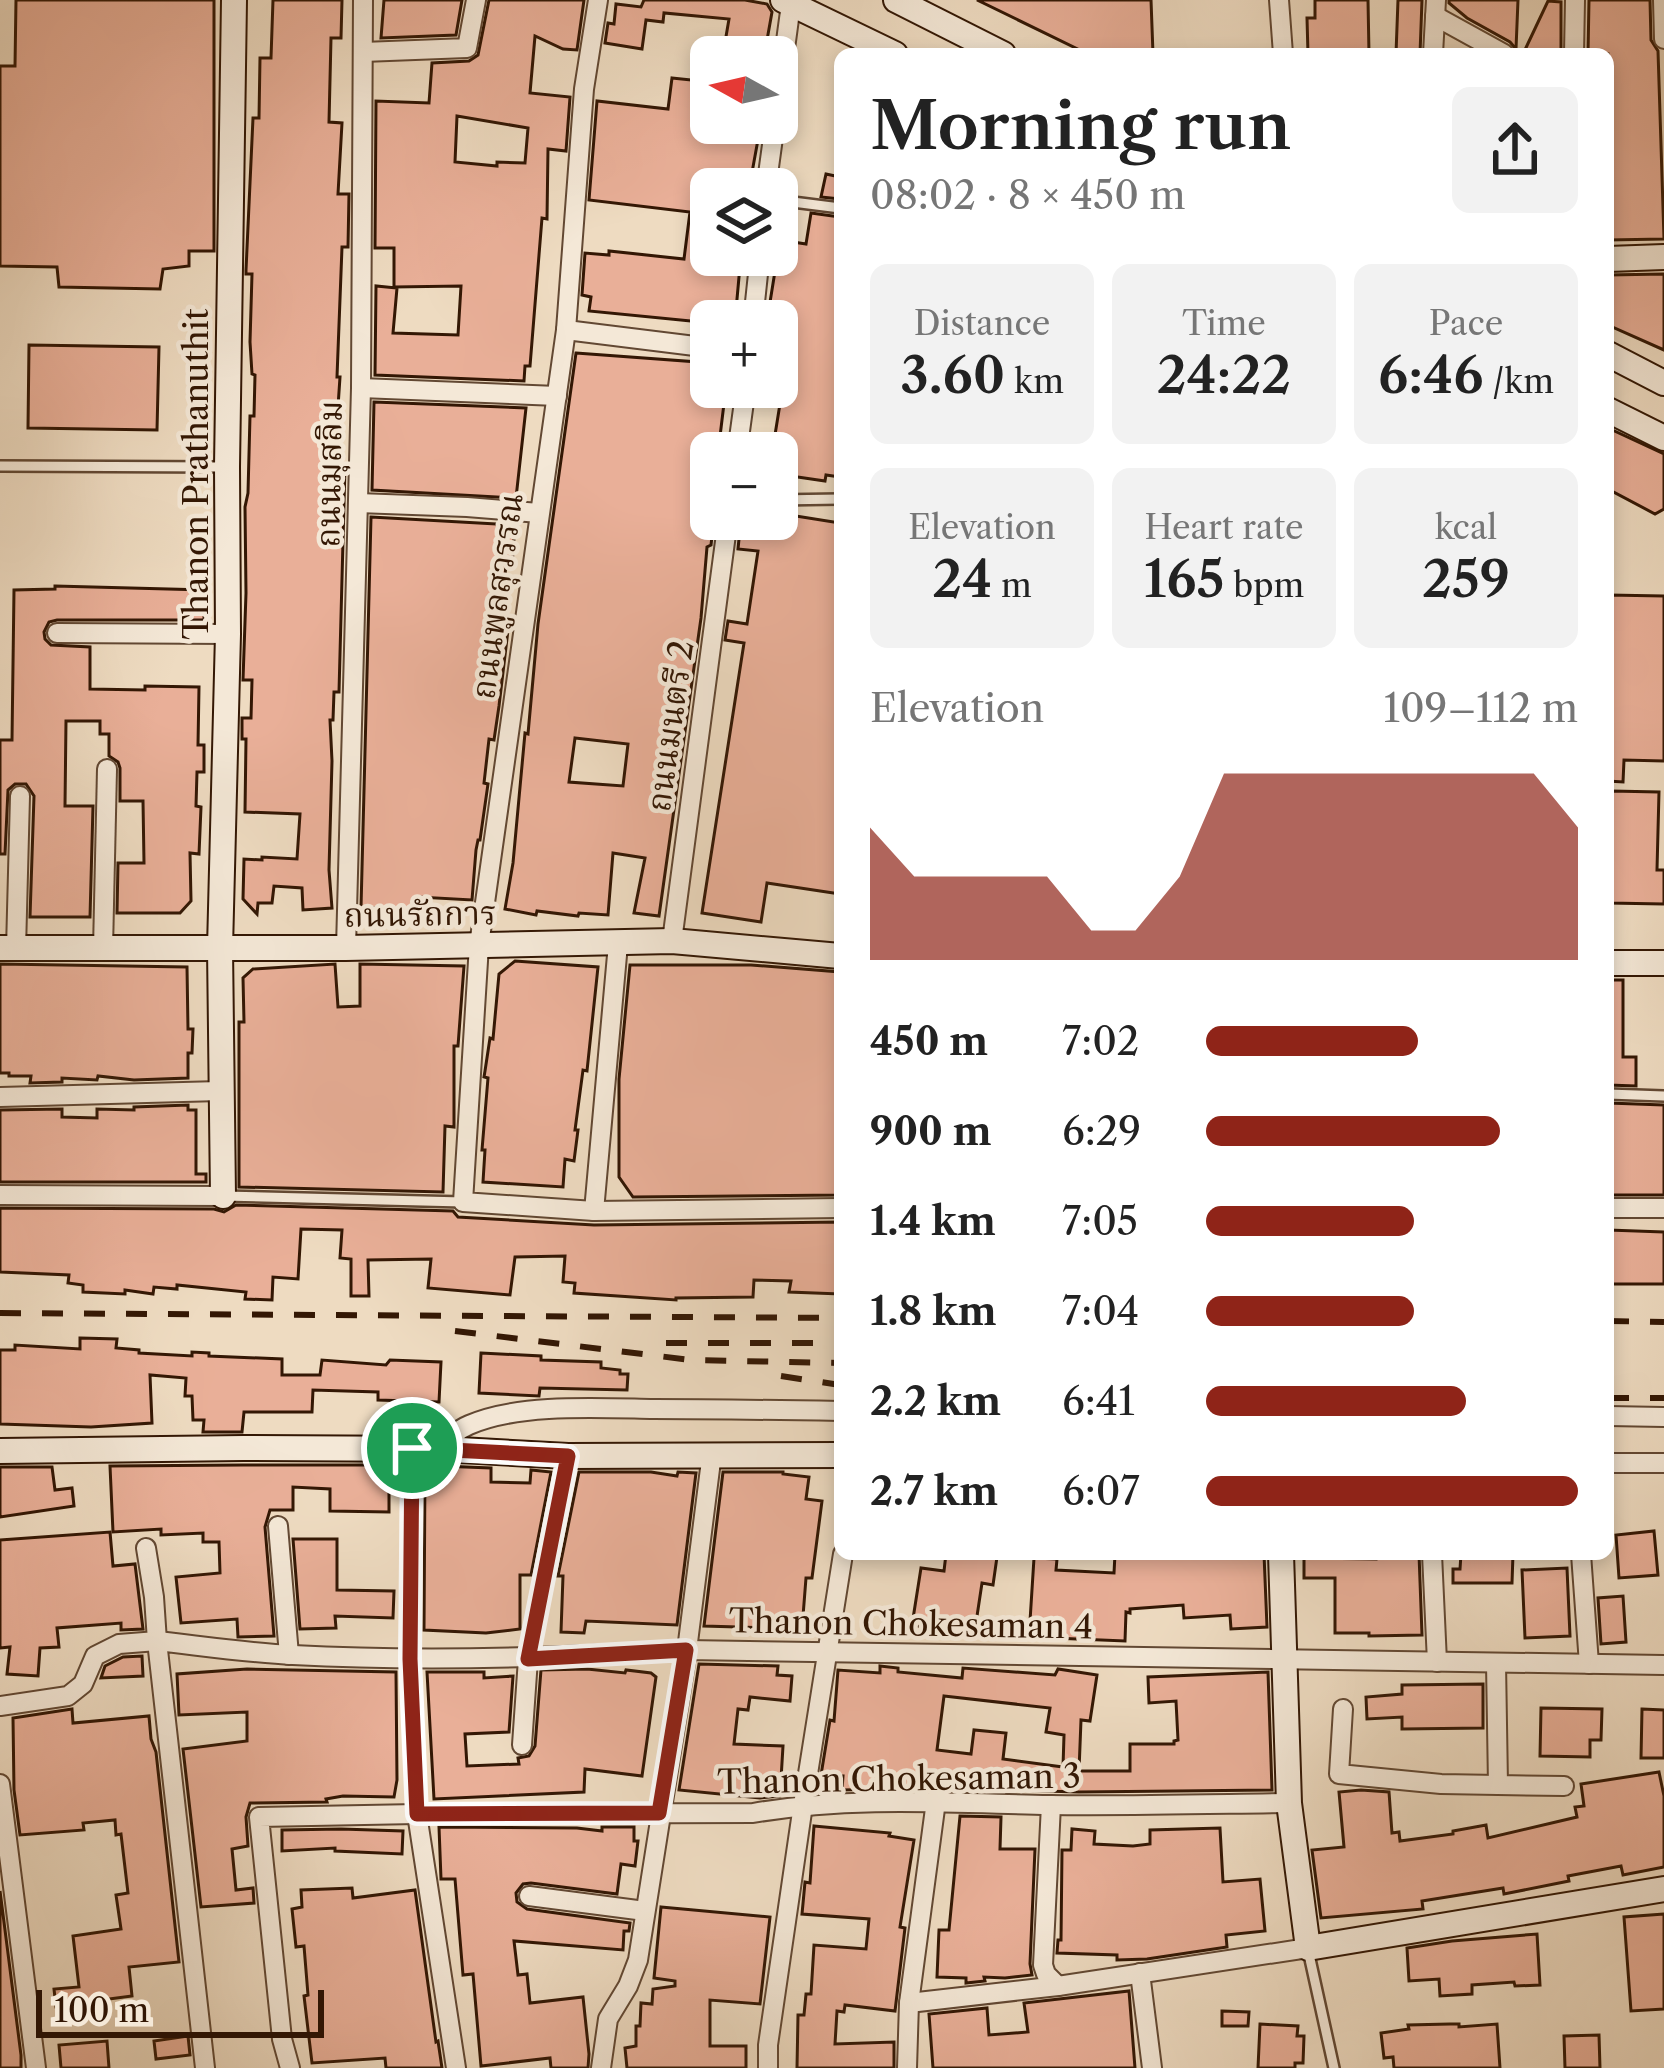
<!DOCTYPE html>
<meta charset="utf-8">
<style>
body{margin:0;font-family:"Libre Caslon Text","Noto Serif Thai",serif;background:#f2f2f2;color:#222;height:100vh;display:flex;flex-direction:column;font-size:45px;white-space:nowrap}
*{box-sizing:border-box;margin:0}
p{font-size:39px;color:#767676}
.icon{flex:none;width:66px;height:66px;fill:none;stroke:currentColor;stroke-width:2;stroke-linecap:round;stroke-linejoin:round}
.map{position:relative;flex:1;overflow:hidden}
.panel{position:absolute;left:834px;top:48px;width:780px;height:1512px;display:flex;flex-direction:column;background:#fff;border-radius:18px;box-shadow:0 6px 18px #0003}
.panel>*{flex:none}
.needle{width:78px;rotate:278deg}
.buttons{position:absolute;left:690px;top:36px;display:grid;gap:24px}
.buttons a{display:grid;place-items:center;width:108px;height:108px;border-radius:18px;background:#fff;box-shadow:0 6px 18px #0003;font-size:60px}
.scale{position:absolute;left:36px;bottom:30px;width:288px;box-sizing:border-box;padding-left:12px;border:6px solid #331704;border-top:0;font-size:33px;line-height:42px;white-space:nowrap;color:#331704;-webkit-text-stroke:9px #f4e8d7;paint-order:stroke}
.pin{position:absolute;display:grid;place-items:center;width:102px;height:102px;color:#fff;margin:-51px;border:6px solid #fff;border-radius:50%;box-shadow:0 3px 12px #0007}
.round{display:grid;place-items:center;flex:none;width:126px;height:126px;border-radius:18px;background:#f2f2f2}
.overview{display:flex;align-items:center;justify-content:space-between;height:204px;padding:0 36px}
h1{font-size:66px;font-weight:600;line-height:90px}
.metrics{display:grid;grid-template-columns:repeat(3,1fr);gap:18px;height:204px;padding:12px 36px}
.metrics div{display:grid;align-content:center;border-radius:18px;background:#f2f2f2;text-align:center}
.metrics b{font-size:51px;font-weight:600}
.metrics small{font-size:33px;font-weight:400}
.metrics p{font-size:33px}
.chart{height:336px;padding:24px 36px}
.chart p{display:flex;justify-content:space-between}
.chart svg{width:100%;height:216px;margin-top:12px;fill:#8f2418;opacity:.7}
ul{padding:0 36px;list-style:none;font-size:39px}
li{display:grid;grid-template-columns:192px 144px 1fr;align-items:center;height:90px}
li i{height:30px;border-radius:15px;background:#8f2418}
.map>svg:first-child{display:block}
.building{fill:#e9af98;stroke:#331704;stroke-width:3;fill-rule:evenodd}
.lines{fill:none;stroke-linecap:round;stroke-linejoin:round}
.lane-casing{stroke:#624833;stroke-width:14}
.street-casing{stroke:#624833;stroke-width:22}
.secondary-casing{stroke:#331704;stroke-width:28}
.lane{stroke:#f4e8d7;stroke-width:9}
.street{stroke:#f4e8d7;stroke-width:18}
.secondary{stroke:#f4e8d7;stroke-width:24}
.rail{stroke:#331704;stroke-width:6;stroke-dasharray:21 21;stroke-linecap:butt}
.route-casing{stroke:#fff;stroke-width:24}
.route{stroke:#8f2418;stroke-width:15}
.labels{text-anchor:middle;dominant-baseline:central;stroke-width:9;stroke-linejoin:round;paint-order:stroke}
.street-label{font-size:33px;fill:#331704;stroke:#f4e8d7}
</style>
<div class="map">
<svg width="1664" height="2068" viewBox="0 0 1664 2068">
<rect width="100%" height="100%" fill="#eedbc1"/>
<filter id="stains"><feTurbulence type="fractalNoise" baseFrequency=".00167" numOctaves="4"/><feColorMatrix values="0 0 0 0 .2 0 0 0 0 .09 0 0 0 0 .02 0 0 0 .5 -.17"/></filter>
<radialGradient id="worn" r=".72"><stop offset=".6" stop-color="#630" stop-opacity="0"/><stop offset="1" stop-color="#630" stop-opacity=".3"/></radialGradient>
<g class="building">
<polygon points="16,0 214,0 214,251 189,251 189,266 163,269 160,289 59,287 57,267 0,266 0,66 15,66"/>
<polygon points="273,0 342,0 341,38 331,38 329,122 342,123 338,194 349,194 348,247 342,247 337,377 340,377 334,466 345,466 339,692 334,692 333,720 330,720 332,761 329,870 332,908 303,910 302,888 274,886 272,903 258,903 257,914 243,899 244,859 262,860 262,857 297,859 300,814 245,812 246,739 242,739 242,718 251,718 252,680 243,680 246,593 245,507 248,493 250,416 254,416 255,375 252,374 250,342 252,274 246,274 246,270 253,118 259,118 260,58 271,58"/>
<polygon points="384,0 462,0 456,35 381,38"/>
<path d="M489 0H584L577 50 563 49 535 36 530 93 570 97 566 151 548 149 547 219 542 218 530 366H525L524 381 375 375 376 286 397 288 393 333 458 335 461 286 394 287V248H375L376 101 429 103 432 63 469 61 478 55ZM457 116 528 128 525 163 497 162V166L455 162Z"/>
<polygon points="644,0 745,0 767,4 772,12 764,57 723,54 729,19 664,13 663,22 646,20 642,49 605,43 608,23 614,24 616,4 641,7"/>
<polygon points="977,0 1151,0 1153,54 1088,54"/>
<polygon points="1315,0 1368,0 1369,54 1308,54 1307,18 1315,18"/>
<polygon points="1398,0 1422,0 1420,54 1396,54"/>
<polygon points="1449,0 1518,0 1516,49 1510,42 1467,18 1449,3"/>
<polygon points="1589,0 1650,0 1651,40 1658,51 1664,239 1608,240 1608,54 1588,54"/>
<polygon points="1548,1 1561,2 1561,54 1523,54"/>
<polygon points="672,78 711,82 711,123 761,123 749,189 711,189 711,255 741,255 735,321 711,323 589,311 591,297 582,295 585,253 609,255 609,251 684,259 690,212 589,200 597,101 668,109"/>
<polygon points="826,174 840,177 840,199 821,197"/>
<polygon points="811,213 840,217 840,477 826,475 825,481 777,474 777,442 774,441 785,373 777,372 777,321 767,321 780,240 806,244"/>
<polygon points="1664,274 1664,350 1608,325 1608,275"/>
<polygon points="29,345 159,347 157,430 28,428"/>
<path d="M576 353 711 363V387H726L718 453H711V519H714L711 545 707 547 701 618 659 916 634 913 645 858 613 853 608 915 579 913 578 916 537 911 536 915 505 909 513 863 525 733 528 734 538 624ZM575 738 628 744 623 786 569 782Z"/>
<polygon points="374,402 526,408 516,498 372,490"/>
<polygon points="1608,428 1664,454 1664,509 1655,514 1608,489"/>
<polygon points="777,513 840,523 840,894 767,883 761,922 702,913 744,643 725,640 728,621 747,624 758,551 738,549 741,519 777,519"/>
<polygon points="371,517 515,525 512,566 506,565 501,612 500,629 508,630 499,706 494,740 489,739 484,783 488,784 480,840 478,840 476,850 472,900 419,897 417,917 390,915 390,912 380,912 380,908 361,908"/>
<polygon points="55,586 205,590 204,620 57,620 49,622 44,632 45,639 51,645 90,647 90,689 145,690 145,686 199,687 198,745 204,745 204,772 197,772 196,806 201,807 199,854 190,853 191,901 180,913 117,913 118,863 144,863 143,801 120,801 120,768 118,762 109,756 109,734 100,734 100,721 66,721 65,806 93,806 90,917 30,917 34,796 26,784 15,784 8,790 5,854 0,854 0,740 12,740 14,590 55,589"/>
<polygon points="1608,595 1664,596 1664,761 1624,760 1623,782 1608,781"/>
<polygon points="1611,791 1659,792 1657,870 1664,870 1664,904 1609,903"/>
<polygon points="515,961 598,967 587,1071 583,1070 575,1130 578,1130 574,1161 565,1159 563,1187 483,1182 485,1150 482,1150 488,1078 484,1077 485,1071 490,1038 493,1039 499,974"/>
<polygon points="0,964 187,967 188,1029 193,1029 192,1053 188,1053 188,1078 134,1080 98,1076 97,1080 62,1078 62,1082 30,1083 31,1076 9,1076 9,1073 0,1073"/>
<polygon points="335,964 338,1007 360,1006 360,964 464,966 458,1046 454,1046 454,1127 445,1126 443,1192 239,1187 239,1022 244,1022 243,978 253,969"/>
<polygon points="630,965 751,965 840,972 840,1195 633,1197 619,1177 619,1079"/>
<polygon points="1608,980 1623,980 1623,1057 1636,1057 1636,1086 1608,1085"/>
<polygon points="1608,1103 1664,1105 1664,1195 1608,1195"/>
<polygon points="188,1105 188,1110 196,1110 196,1174 206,1174 206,1182 0,1182 0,1110 62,1109 62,1117 97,1118 97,1109 134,1110 134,1107"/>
<polygon points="236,1205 453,1211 458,1217 594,1225 840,1222 840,1294 789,1292 791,1281 754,1280 753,1297 676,1298 676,1300 574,1293 575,1283 563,1282 565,1256 515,1257 510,1295 428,1288 431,1259 368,1260 369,1296 351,1296 351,1259 340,1258 342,1230 301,1229 298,1279 273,1277 272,1300 245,1299 246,1292 177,1285 177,1289 154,1287 153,1294 125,1290 125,1294 83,1292 83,1285 68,1283 69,1275 0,1272 0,1208 214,1209 224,1212"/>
<polygon points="1608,1230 1664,1232 1664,1284 1608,1284"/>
<polygon points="80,1338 117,1339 116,1348 139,1350 139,1353 192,1356 192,1352 209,1353 209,1356 282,1359 282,1375 320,1375 322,1360 386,1365 390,1360 441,1362 439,1402 378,1400 378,1392 313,1390 312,1412 244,1412 242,1432 203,1432 204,1420 193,1420 192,1396 185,1396 186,1378 150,1375 152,1423 91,1427 0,1424 0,1350 15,1350 15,1345 80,1349"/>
<polygon points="481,1353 541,1356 541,1360 601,1362 601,1368 620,1370 620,1374 628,1374 627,1390 540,1388 539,1396 479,1393"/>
<polygon points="243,1465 389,1465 389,1512 330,1511 330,1489 293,1487 293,1510 270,1510 265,1527 274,1636 238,1637 237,1619 181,1623 176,1577 220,1573 219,1542 203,1542 203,1533 161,1535 161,1529 113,1532 110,1466"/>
<polygon points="440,1466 491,1468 491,1482 530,1483 531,1470 551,1472 531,1575 520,1575 520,1629 486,1633 424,1630 425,1469 440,1469"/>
<polygon points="0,1467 52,1467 55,1490 72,1488 74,1506 0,1517"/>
<polygon points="579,1472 651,1472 677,1476 678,1472 696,1473 677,1625 586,1621 584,1633 561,1632 563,1576 558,1576"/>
<polygon points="723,1472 783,1472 783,1474 809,1477 806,1499 822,1501 812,1578 806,1578 802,1629 704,1626"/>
<polygon points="1654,1531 1658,1575 1619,1578 1616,1535"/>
<polygon points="110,1532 113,1566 135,1564 143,1629 121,1630 121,1623 57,1628 59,1647 40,1648 38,1676 7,1674 10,1647 0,1648 0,1540"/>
<polygon points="293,1539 337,1539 337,1590 394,1591 393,1618 335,1616 336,1628 300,1629"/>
<polygon points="946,1554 997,1557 993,1585 982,1583 974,1636 912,1625 921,1568 944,1571"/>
<polygon points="1115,1554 1264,1554 1267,1627 1231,1629 1230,1615 1184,1618 1183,1605 1130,1609 1130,1613 1126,1612 1125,1641 1029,1637 1034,1558 1057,1559 1056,1570 1114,1573"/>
<polygon points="1376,1554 1419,1554 1422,1635 1369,1636 1369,1633 1335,1633 1335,1578 1304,1578 1304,1558 1376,1559"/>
<polygon points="1461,1554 1513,1554 1512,1583 1453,1583 1453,1569 1460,1569"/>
<polygon points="1567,1568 1570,1636 1525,1638 1522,1570"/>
<polygon points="1623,1596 1626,1642 1601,1644 1598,1598"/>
<polygon points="142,1656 143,1676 101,1678 105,1666 123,1657"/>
<polygon points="699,1664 778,1666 777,1675 792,1676 790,1701 750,1697 748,1710 738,1709 734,1744 783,1746 780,1796 760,1798 679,1790"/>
<path d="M880 1666 898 1668V1672L962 1678 963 1668 1055 1675 1058 1669 1097 1675 1090 1721 1081 1720 1079 1771H1130V1744H1174V1741L1178 1740 1176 1701 1149 1703 1148 1677 1268 1672 1272 1790 1079 1792 937 1788 842 1790 843 1776 821 1775 830 1720 834 1721 838 1670 880 1673ZM944 1696 1050 1708 1046 1732 1064 1735 1063 1767 1003 1759 1006 1733 974 1730 971 1754 937 1750Z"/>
<polygon points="247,1669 396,1672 397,1780 394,1797 343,1796 326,1799 327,1802 250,1803 246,1817 248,1846 232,1849 236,1890 253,1888 254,1903 201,1907 183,1749 247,1741 247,1712 179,1715 177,1674"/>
<polygon points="587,1669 625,1673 626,1670 651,1673 656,1677 642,1776 585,1769 584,1792 434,1799 427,1672 484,1672 484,1678 513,1676 509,1732 465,1734 467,1766 519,1764 518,1758 529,1756 535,1746 541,1670"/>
<polygon points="1483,1684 1483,1728 1402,1729 1402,1717 1367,1719 1366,1697 1402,1694 1402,1685"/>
<polygon points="1541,1708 1602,1709 1601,1740 1590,1740 1590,1757 1540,1756"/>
<polygon points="72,1709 73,1723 149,1716 151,1739 156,1752 179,1962 129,1967 132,1996 94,2001 95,2004 56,2007 54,1989 79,1987 73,1936 121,1929 116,1895 128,1893 121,1834 116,1835 115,1820 83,1823 84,1830 20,1835 14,1790 13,1718"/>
<polygon points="1642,1709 1664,1710 1664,1758 1641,1758"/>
<polygon points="1659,1772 1664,1796 1664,1867 1623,1875 1621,1866 1568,1876 1569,1881 1504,1894 1503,1888 1422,1901 1423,1909 1321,1918 1312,1850 1344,1847 1339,1792 1361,1790 1389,1792 1392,1833 1399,1832 1400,1841 1453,1834 1453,1831 1486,1825 1488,1838 1577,1817 1575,1807 1584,1806 1581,1784"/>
<polygon points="960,1816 1001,1817 1000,1849 1035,1849 1030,1964 1032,1975 1005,1978 984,1977 985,1981 966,1983 966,1978 937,1977 939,1930 949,1930"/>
<polygon points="814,1826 890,1833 889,1836 914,1840 900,1927 905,1928 895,2011 845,2005 844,2012 837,2011 835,2044 894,2042 894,2068 797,2068 798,2015 804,2015 806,1994 811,1994 814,1945 866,1949 869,1919 802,1914 805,1882 810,1883"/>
<polygon points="439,1827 577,1828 602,1831 602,1827 634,1827 634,1841 638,1841 635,1866 621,1864 617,1894 531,1883 523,1884 516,1893 517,1902 527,1909 630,1923 629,1931 624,1931 623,1950 514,1941 518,1975 527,1974 530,2003 583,1997 589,2054 588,2068 551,2068 550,2058 481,2066 473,1974 463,1975 455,1879 441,1879"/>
<polygon points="1220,1828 1223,1882 1260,1879 1265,1931 1226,1935 1227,1947 1147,1959 1117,1960 1117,1955 1057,1953 1058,1940 1061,1940 1062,1850 1071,1850 1072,1829 1095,1831 1094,1844 1133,1846 1150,1844 1150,1830"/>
<polygon points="341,1829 403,1831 402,1854 335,1851 335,1848 282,1851 282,1830"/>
<polygon points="352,1888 353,1898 415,1890 436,2042 438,2041 442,2068 386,2068 385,2058 312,2063 304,1996 308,1995 304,1946 296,1947 292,1909 302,1907 301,1890"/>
<polygon points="0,1891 21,2055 21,2068 0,2068"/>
<polygon points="661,1907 770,1917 760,2004 710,2000 710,2046 746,2046 746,2068 627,2068 625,2048 636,2046 636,2026 640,2026 641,2003 652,2004 653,1989 675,1986 675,1981 654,1978"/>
<polygon points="1664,1914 1664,2009 1631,2011 1624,1917"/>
<polygon points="1537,1934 1540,1985 1515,1986 1514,1982 1472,1985 1472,1994 1440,1996 1439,1979 1409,1981 1407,1948 1452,1941"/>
<polygon points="1129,1991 1135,2068 933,2068 929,2014 987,2008 989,2035 1028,2032 1024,2003"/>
<polygon points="1222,2011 1249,2012 1248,2026 1222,2026"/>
<polygon points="1260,2024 1298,2026 1297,2036 1304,2036 1303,2063 1295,2063 1295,2068 1258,2068"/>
<polygon points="1450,2024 1459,2024 1459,2027 1497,2024 1500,2068 1394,2068 1393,2057 1384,2058 1381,2033 1409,2029 1408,2025"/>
<polygon points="1599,2035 1600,2068 1565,2068 1564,2036"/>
<polygon points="188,2036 190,2055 156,2059 154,2041"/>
<polygon points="107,2041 109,2068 61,2068 59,2045"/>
</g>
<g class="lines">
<defs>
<g id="lane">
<polyline points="777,200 840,208"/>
<polyline points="0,466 222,467"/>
<polyline points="777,500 840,499"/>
<polyline points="1608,1094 1664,1096"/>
<polyline points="223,1196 463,1202"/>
<polyline points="1308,1950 1334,2068"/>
</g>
<g id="street">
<polyline points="598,0 584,89 566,330 479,945 463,1202 594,1211 840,1208"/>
<polyline points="1279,0 1283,54"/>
<polyline points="1663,0 1664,39"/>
<polyline points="1435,16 1504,54"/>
<polyline points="363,52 467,48 476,0"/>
<polyline points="1433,54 1436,0"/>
<polyline points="1574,54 1575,0"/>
<polyline points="777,108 791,4"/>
<polyline points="766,189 775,123"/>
<polyline points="753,321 760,255"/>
<polyline points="566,330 711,348"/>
<polyline points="361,388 557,396"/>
<polyline points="737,453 746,387"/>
<polyline points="358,503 467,507 539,513"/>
<polyline points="57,633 228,634"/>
<polyline points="672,941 728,519"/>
<polyline points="346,948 361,388 363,0"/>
<polyline points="16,949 20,796"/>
<polyline points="103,949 107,769"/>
<polyline points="0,1097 220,1091"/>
<polyline points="0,1195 223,1196"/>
<polyline points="1608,1208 1664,1208"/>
<polyline points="594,1211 618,944"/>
<polyline points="1608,1416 1664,1417"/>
<polyline points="412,1449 410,1659 417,1814 456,2068"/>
<path d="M442 1449C450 1438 457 1430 469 1425 519 1403 599 1408 654 1409 716 1409 778 1410 840 1411"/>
<polyline points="1608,1463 1664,1463"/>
<polyline points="278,1526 289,1655"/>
<polyline points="1432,1554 1437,1662"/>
<polyline points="1581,1554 1589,1664"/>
<polyline points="1496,1663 1498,1785 1564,1786"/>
<polyline points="0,1706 68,1696 83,1684 95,1656 119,1644 157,1641 154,1597 146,1548"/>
<polyline points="1343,1709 1339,1774 1441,1784 1498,1785"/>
<polyline points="522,1745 528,1659 568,1456"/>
<polyline points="0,1784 36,2068"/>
<polyline points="1051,1805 1043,1965 1046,1974 1058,1986"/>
<polyline points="529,1896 645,1911"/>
<polyline points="1140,1973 1152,2068"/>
<polyline points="909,2003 1058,1986 1308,1948"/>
<path d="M205 2068 157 1641C202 1646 248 1653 293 1655 425 1662 555 1658 687 1650L1664 1665"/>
<path d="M290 2068 282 2039 259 1817 417 1814 753 1813C851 1796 950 1803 1049 1805 1129 1806 1209 1804 1289 1803"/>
<polyline points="601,2068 608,2019 628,1986 638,1960 687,1650 712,1453"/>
<polyline points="768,2068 768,2045 803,1805 843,1554"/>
<polyline points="907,2068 909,2003 936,1801"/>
</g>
<g id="secondary">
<polyline points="783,0 895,54"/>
<polyline points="896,0 1003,54"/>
<polyline points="1608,259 1664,257"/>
<polyline points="1608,354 1664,383"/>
<polyline points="1608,410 1664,438"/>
<polyline points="0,948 346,948 672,941 840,956"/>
<polyline points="1608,963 1664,963"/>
<polyline points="223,1196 220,948 228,634 227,467 234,0"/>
<polyline points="0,1451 243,1448 442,1449 568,1456 840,1455"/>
<polyline points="1281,1554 1289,1803 1308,1948 1664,1889"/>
</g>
</defs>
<use href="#lane" class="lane-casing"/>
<use href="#street" class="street-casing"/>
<use href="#secondary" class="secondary-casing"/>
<use href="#lane" class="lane"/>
<use href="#street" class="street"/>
<use href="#secondary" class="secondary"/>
<g class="rail">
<polyline points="0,1313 840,1318"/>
<polyline points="1608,1321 1664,1322"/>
<polyline points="455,1331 691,1360 840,1363"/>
<polyline points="666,1343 840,1343"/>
<polyline points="781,1376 840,1385"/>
<polyline points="1608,1398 1664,1398"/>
</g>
</g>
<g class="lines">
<defs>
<polygon id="route" points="412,1448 568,1456 528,1659 686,1650 659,1813 417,1814 410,1659"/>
</defs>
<use href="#route" class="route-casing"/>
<use href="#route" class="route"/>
</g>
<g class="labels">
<g class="street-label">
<text transform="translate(196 474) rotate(-90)">Thanon Prathanuthit</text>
<text transform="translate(329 474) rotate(-89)">ถนนมุสลิม</text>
<text transform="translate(497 596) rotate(-82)">ถนนพูลสุวรรณ</text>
<text transform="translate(670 726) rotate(-82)">ถนนมนตรี 2</text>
<text transform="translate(420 914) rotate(-1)">ถนนรัถการ</text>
<text transform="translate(911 1624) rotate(1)">Thanon Chokesaman 4</text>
<text transform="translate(899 1779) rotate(-1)">Thanon Chokesaman 3</text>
</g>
</g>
<rect width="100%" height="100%" filter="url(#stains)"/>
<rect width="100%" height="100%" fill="url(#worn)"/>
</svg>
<div class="buttons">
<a><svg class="needle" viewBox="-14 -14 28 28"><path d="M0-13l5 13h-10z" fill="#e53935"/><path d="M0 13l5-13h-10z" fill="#767676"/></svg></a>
<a><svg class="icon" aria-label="layers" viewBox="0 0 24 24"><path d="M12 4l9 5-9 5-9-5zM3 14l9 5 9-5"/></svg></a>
<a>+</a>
<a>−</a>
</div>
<div class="scale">100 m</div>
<div class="pin" style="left:412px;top:1448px;background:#1e9e55"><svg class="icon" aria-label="arrive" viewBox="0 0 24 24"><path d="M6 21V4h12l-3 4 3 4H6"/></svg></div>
<section class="panel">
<div class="overview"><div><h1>Morning run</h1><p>08:02 · 8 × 450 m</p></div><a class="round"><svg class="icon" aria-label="share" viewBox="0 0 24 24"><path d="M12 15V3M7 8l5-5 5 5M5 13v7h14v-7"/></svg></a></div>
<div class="metrics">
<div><p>Distance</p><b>3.60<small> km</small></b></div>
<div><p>Time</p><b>24:22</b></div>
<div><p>Pace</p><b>6:46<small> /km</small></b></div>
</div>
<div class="metrics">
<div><p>Elevation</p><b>24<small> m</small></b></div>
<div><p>Heart rate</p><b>165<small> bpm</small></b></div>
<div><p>kcal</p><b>259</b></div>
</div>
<div class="chart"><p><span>Elevation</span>109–112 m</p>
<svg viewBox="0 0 160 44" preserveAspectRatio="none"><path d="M0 44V17L10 27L20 27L30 27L40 27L50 38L60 38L70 27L80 6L90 6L100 6L110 6L120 6L130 6L140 6L150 6L160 17V44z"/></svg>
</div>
<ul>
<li><b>450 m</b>7:02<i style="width:57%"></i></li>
<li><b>900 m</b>6:29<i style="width:79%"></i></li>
<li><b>1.4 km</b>7:05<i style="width:56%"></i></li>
<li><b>1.8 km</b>7:04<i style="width:56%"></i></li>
<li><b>2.2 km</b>6:41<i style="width:70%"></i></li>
<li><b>2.7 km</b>6:07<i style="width:100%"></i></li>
</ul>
</section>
</div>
